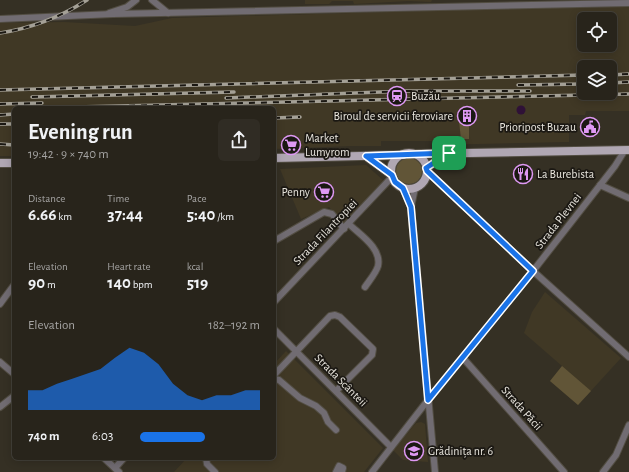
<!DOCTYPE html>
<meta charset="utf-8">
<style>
body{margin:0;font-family:"Alegreya Sans",sans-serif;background:#302c24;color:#f1f3f6;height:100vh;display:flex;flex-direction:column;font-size:15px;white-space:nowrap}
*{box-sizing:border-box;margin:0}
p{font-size:13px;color:#a5a4a3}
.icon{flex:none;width:22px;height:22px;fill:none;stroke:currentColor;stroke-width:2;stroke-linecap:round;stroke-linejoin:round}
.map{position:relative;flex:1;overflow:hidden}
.panel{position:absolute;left:12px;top:106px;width:264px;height:354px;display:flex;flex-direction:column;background:#28241b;border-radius:6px;box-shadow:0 2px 10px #0003,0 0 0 1px #44413a}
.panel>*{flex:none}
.buttons{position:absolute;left:577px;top:12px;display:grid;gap:8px}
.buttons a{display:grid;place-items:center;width:40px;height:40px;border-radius:6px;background:#28241b;box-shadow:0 2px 10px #0003,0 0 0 1px #44413a;font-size:20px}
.pin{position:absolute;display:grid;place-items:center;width:34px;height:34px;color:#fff;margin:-17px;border-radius:8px;box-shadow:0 2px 6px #0006}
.round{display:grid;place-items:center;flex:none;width:42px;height:42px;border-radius:6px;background:#302c24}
.overview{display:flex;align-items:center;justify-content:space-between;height:68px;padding:0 16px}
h1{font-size:22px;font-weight:600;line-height:30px}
.stats{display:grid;grid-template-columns:repeat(3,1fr);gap:6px;height:68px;padding:4px 16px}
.stats div{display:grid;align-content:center}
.stats b{font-size:17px;font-weight:600}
.stats small{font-size:11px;font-weight:400}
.stats p{font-size:11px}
.chart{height:112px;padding:8px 16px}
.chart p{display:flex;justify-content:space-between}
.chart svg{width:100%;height:72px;margin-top:4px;fill:#1a73e8;opacity:.7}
ul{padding:0 16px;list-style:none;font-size:13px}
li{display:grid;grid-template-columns:64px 48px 1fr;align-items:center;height:30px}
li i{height:10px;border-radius:5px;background:#1a73e8}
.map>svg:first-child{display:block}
.built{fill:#403825;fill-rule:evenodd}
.green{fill:#615537}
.water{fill:#2f1137}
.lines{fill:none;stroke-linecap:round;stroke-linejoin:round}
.minor-casing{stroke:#524d42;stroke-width:8}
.major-casing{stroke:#524d42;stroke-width:10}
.minor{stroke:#716c72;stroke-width:6}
.major{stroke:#b0a7b3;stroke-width:8}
.rail-casing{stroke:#a4a096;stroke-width:3.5}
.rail{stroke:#1b1813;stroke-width:2;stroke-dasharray:6;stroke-linecap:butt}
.route-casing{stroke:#fff;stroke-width:8}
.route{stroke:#1a73e8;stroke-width:5}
.labels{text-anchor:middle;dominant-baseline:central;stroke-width:3.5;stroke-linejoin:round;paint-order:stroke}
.poi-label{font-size:12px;fill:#e8e5dd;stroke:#1b1813;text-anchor:start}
.street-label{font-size:12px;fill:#e8e5dd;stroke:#1b1813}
</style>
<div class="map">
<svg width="629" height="472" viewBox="0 0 629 472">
<rect width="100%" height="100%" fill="#353024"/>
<g class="built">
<polygon points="305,0 432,0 431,2 409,1 354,4 353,1 332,1 329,4 305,4"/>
<path d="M629 5V111H586L585 115H569V142L435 145V141H381V146H352L274 149V108H14V156H0V23L64 22 135 26 172 18ZM584 19H610V45H584ZM584 67H610V93H584Z"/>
<polygon points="366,165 384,181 344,224 329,207 301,219 280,169"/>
<polygon points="545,292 621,358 578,405 550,381 562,366 524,333 532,312"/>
<polygon points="286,351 383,448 364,472 174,472 187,458 274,458 274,364"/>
<polygon points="421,422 425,424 428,462 403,460 393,450 416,423"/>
</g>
<g class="green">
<polygon points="469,120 469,139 461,139 459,121"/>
<circle cx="409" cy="171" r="13"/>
<polygon points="562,366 591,391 578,405 550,381"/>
</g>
<circle class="water" cx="521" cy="110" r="4.5"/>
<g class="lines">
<defs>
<g id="minor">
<polyline points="152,0 168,13"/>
<polyline points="109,13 127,7 136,0"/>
<polyline points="0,19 113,14 629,3"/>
<polyline points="427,171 533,271 629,357"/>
<polyline points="600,185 629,198"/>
<polyline points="403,188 411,207 435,472"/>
<polyline points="411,207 415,188"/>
<path d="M349 224C359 234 382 248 378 266 376 273 369 281 365 287"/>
<polyline points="274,241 324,212 332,214 344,229"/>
<polyline points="274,302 392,177"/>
<polyline points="0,304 14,285"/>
<polyline points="274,329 391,447"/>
<polyline points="463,358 564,472"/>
<polyline points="0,362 14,374"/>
<polyline points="274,375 330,316 335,315 340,317 373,349 372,355 336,391"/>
<polyline points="274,379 279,380 300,398 316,406 324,413 328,422 336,430"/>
<polyline points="0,407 14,396"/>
<polyline points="104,458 119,472"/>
<polyline points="206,458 207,464 215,472"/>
<polyline points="115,468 124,458"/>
<polyline points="336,472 339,466 343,468 342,472"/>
<polyline points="372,472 428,400 533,271 615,166 625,150"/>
<polyline points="603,472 616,455 629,425"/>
</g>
<g id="major">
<circle cx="409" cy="171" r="18"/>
<polyline points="414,154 629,150"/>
<polyline points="366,156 392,175"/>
<polyline points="274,158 403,155"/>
<polyline points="0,163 14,163"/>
<polyline points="426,168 448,153"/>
</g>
</defs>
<use href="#minor" class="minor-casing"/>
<use href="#major" class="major-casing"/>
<use href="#minor" class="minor"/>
<use href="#major" class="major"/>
<defs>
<g id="rail">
<path d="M0 33C32 28 59 18 87 0"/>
<polyline points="610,75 629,74"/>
<polyline points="610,83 629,82"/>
<polyline points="518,85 584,84"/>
<polyline points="0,90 584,75"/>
<polyline points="32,97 234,92"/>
<polyline points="226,98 406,91 530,91"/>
<polyline points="0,104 42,103"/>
<polyline points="33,108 629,94"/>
<polyline points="0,115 14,114"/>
<polyline points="274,118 300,117"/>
<polyline points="0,124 14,124"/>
<polyline points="0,144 14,145"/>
</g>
</defs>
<use href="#rail" class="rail-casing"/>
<use href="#rail" class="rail"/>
</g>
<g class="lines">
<defs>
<polygon id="route" points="449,153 426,168 427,171 533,271 428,400 411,207 403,188 395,182 392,175 366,156"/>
</defs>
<use href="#route" class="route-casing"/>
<use href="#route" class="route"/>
</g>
<defs>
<symbol id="station-ring" viewBox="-11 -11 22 22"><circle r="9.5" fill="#1b1813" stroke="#de98f3" stroke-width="1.5"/><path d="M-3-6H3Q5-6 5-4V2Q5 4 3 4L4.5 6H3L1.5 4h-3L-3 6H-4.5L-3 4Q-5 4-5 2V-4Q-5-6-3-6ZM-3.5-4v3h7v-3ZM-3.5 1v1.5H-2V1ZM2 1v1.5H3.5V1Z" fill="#de98f3"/></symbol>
<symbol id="building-ring" viewBox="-11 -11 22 22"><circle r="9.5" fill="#1b1813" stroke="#de98f3" stroke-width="1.5"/><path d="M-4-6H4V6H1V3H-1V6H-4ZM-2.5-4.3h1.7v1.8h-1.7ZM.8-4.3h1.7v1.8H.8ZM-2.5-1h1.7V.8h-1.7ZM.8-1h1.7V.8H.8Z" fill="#de98f3"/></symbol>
<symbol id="civic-ring" viewBox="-11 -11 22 22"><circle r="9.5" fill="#1b1813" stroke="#de98f3" stroke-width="1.5"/><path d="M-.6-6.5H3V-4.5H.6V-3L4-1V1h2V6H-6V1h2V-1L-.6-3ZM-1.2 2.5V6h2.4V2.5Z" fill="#de98f3"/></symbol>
<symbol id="supermarket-ring" viewBox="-11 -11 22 22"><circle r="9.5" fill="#1b1813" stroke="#de98f3" stroke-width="1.5"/><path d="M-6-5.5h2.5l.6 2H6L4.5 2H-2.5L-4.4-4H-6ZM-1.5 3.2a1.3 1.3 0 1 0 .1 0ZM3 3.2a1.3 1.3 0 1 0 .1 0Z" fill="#de98f3"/></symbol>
<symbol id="restaurant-ring" viewBox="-11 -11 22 22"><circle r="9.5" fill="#1b1813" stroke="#de98f3" stroke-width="1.5"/><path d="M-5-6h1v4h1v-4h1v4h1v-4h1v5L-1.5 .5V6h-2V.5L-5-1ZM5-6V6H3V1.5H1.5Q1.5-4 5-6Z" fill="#de98f3"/></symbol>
<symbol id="school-ring" viewBox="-11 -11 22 22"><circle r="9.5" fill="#1b1813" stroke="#de98f3" stroke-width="1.5"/><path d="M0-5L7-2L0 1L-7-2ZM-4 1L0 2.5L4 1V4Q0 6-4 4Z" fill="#de98f3"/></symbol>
</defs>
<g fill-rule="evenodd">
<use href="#station-ring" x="386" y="85" width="22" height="22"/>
<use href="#building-ring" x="456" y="105" width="22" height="22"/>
<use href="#civic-ring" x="579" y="116" width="22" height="22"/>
<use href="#supermarket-ring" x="280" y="134" width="22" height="22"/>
<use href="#restaurant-ring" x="512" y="163" width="22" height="22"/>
<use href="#supermarket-ring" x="313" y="181" width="22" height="22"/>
<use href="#school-ring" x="403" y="440" width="22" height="22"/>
</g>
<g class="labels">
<g class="poi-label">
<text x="411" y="96">Buzău</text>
<text x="453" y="116" text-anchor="end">Biroul de servicii feroviare</text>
<text x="576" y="127" text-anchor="end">Prioripost Buzau</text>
<text x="305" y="138">Market<tspan x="305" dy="14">Lumyrom</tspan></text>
<text x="537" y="174">La Burebista</text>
<text x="310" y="192" text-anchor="end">Penny</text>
<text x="428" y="451">Grădinița nr. 6</text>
</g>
<g class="street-label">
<text transform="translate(558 221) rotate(-52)">Strada Plevnei</text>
<text transform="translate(325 232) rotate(-46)">Strada Filantropiei</text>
<text transform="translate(341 380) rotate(45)">Strada Scânteii</text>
<text transform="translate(522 408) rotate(48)">Strada Păcii</text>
</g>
</g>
</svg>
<div class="buttons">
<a><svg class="icon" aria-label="locate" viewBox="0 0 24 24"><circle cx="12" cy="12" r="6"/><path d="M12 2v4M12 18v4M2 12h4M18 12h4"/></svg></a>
<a><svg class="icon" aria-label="layers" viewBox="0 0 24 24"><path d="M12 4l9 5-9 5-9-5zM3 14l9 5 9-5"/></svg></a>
</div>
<div class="pin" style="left:449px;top:153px;background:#1e9e55"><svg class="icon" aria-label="arrive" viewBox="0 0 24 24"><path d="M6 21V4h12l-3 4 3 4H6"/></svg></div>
<section class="panel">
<div class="overview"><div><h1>Evening run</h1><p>19:42 · 9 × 740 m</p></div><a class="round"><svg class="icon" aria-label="share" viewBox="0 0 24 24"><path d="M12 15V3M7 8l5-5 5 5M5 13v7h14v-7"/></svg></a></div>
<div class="stats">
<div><p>Distance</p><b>6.66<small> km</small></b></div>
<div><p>Time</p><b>37:44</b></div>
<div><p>Pace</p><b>5:40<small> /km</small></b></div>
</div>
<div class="stats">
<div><p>Elevation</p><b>90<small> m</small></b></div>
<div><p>Heart rate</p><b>140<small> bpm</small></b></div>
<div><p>kcal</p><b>519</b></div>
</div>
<div class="chart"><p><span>Elevation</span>182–192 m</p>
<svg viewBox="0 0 160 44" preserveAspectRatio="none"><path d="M0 44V32L10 32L20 28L30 25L40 22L50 19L60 12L70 6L80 9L90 16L100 28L110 35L120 38L130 35L140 35L150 32L160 32V44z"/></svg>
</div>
<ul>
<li><b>740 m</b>6:03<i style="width:54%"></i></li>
</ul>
</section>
</div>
